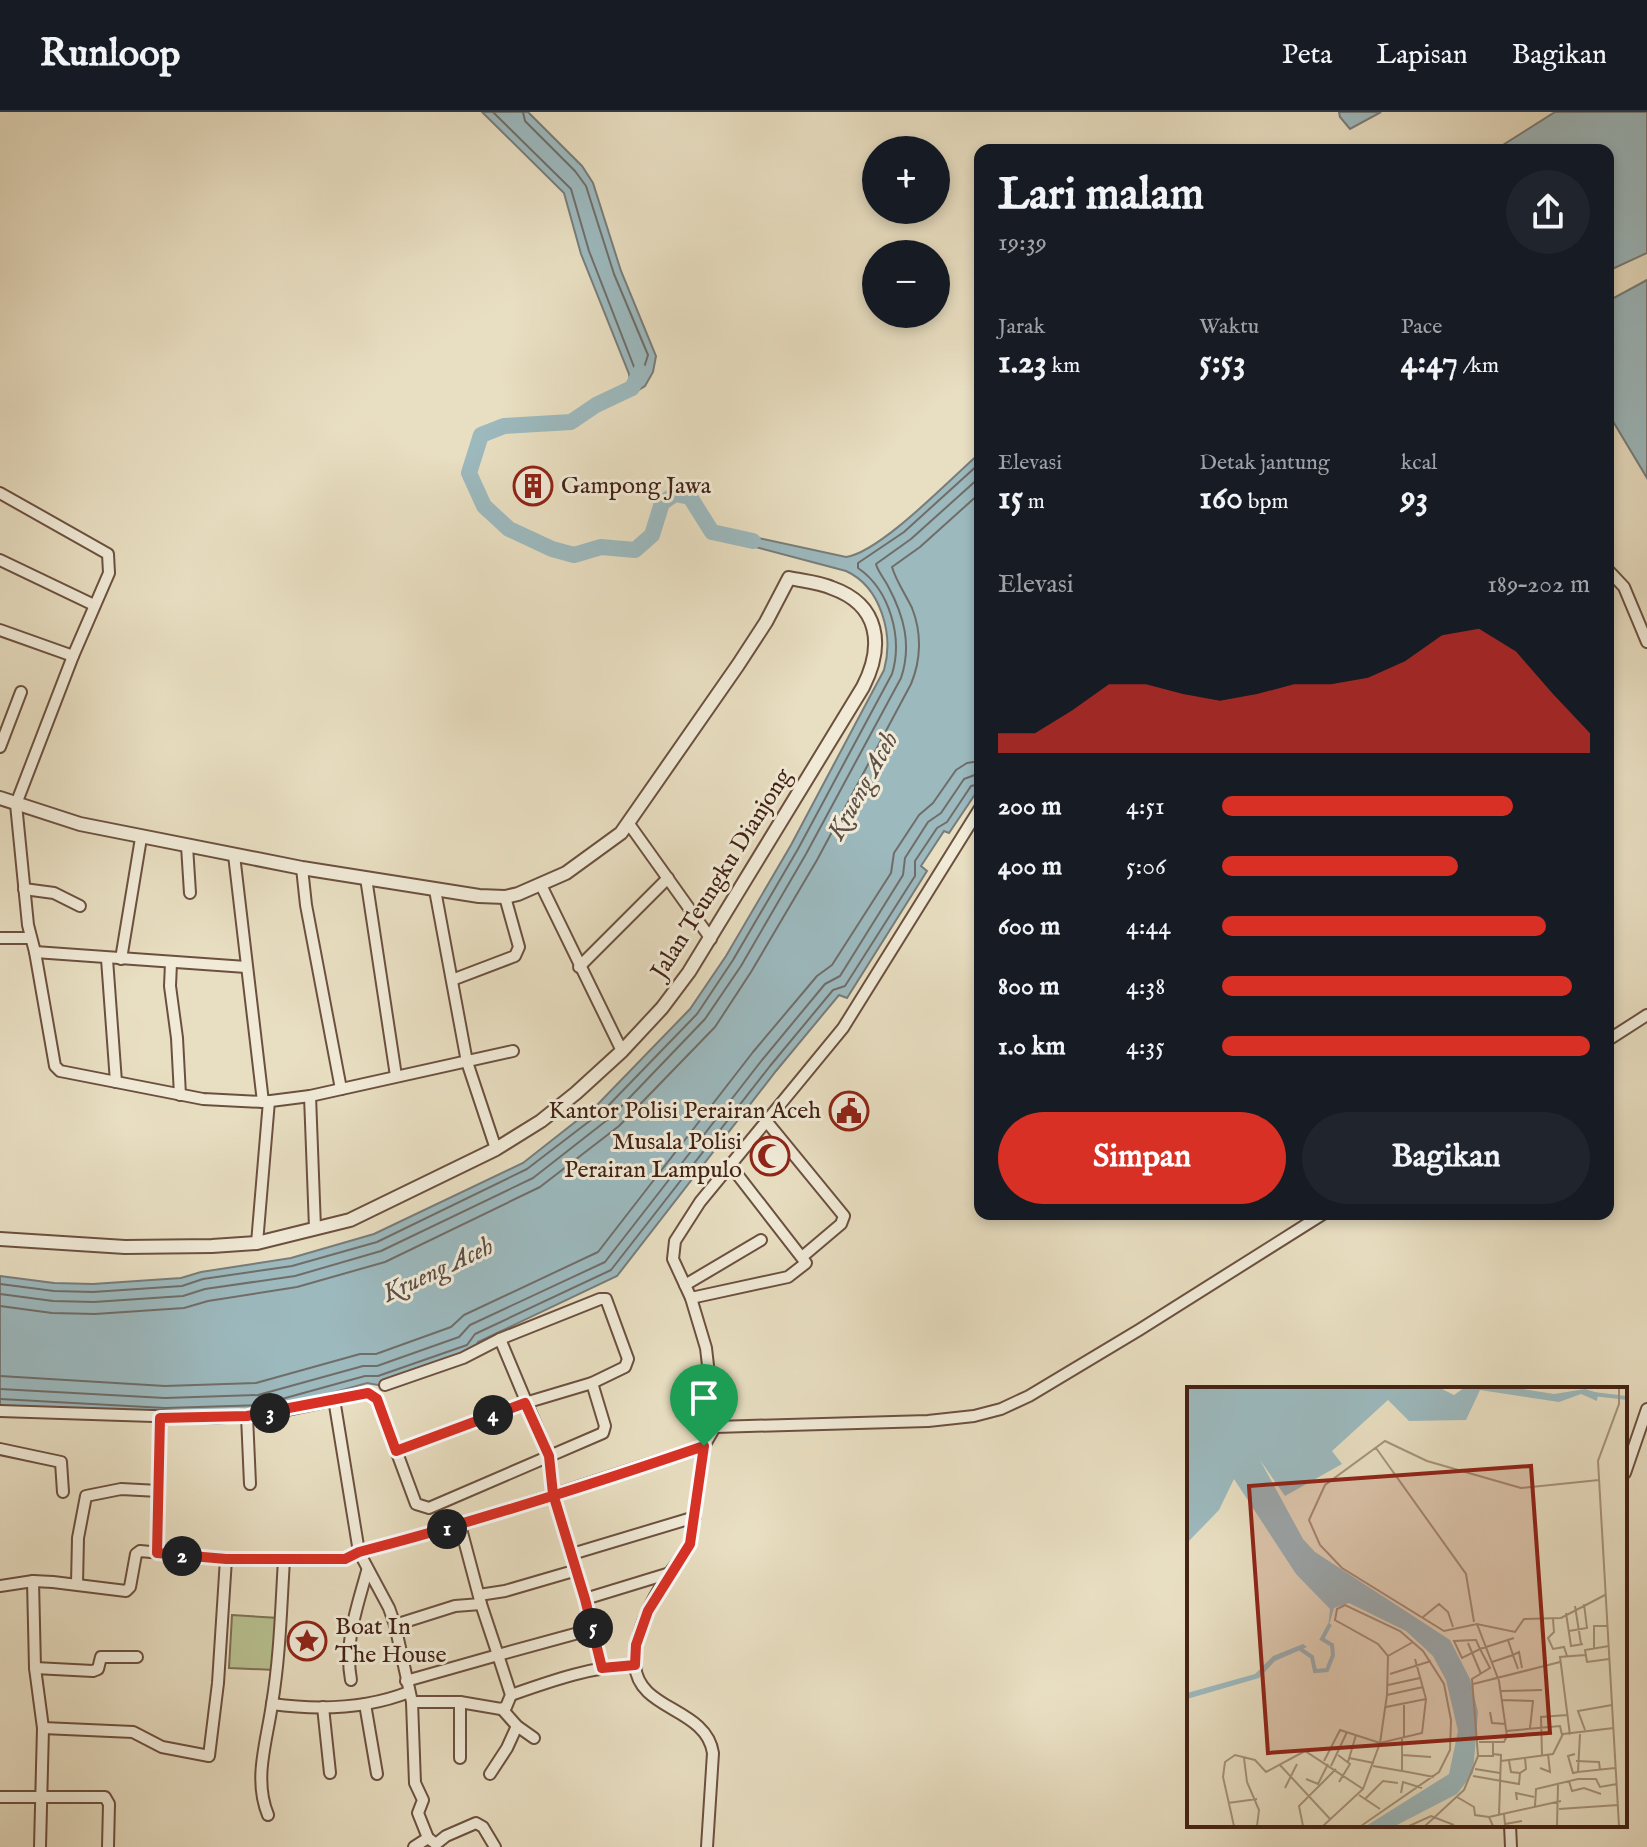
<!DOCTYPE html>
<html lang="id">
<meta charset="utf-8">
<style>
body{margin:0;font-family:"IM FELL English",serif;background:#20242c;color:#f1f3f6;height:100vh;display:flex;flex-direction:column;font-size:30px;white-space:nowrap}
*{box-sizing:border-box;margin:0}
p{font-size:26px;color:#9ea1a6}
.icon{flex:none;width:44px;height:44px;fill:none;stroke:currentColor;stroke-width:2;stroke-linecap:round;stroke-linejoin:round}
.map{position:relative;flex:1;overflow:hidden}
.details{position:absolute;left:974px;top:32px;width:640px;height:1076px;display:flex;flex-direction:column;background:#171b24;border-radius:16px;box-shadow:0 4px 12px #0003}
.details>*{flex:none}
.controls{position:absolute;left:862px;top:24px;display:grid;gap:16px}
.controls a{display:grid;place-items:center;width:88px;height:88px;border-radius:50%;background:#171b24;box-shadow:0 4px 12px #0003;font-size:40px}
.pin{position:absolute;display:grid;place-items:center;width:68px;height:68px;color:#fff;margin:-82px -34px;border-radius:50% 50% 50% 0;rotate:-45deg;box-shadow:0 0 8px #0007}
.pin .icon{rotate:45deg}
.km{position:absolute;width:40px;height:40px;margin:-20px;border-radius:50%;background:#222;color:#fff;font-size:22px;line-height:40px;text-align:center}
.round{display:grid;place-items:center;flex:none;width:84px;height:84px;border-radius:42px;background:#20242c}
.overview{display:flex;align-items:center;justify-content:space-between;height:136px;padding:0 24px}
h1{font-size:44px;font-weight:800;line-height:60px}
.figures{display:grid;grid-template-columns:repeat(3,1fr);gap:12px;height:136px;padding:8px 24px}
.figures div{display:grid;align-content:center}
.figures b{font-size:34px;font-weight:800}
.figures small{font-size:22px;font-weight:400}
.figures p{font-size:22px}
.chart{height:224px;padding:16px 24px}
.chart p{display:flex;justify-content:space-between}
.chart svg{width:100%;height:144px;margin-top:8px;fill:#d93025;opacity:.7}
.action{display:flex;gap:16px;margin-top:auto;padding:16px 24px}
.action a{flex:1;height:92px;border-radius:48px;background:#d93025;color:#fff;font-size:32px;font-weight:800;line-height:92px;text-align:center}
.action a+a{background:#20242c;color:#f1f3f6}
ul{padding:0 24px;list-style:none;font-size:26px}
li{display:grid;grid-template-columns:128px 96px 1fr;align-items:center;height:60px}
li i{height:20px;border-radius:10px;background:#d93025}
header{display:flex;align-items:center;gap:48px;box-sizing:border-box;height:112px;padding:0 40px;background:#171b24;border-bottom:2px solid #363941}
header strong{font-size:38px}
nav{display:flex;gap:44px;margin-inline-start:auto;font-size:28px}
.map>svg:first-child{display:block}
.green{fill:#b8c191;stroke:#7e7152;stroke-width:2}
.water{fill:#9cb9be;stroke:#787c7a;stroke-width:2}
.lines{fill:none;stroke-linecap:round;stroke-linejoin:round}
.shore{stroke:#706d69;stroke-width:2}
.river{stroke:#9cb9be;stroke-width:16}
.minor-casing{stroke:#6c503f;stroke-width:14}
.tertiary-casing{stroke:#6c503f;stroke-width:16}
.minor{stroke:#f0ead7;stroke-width:10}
.tertiary{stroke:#f0ead7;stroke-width:12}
.route-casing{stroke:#fff;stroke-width:16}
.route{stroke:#d93025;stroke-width:10}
.labels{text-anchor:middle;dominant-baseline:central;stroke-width:6;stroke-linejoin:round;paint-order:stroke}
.poi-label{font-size:24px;fill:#432114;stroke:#f0ead7;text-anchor:start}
.street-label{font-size:24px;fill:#432114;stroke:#f0ead7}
.water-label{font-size:26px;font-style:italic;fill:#5e4f47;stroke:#f0ead7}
.inset-river{fill:none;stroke:#9cb9be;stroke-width:4}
.inset-road{fill:none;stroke:#a6927c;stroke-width:2}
.view{fill:#8f2418;fill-opacity:0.15;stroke:#8f2418;stroke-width:4}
.inset-edge{fill:none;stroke:#432114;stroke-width:4}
</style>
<header>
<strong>Runloop</strong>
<nav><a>Peta</a><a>Lapisan</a><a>Bagikan</a></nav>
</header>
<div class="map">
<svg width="1647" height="1735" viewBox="0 0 1647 1735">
<rect width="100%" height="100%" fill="#e8dec1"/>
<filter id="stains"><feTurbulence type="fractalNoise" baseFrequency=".0025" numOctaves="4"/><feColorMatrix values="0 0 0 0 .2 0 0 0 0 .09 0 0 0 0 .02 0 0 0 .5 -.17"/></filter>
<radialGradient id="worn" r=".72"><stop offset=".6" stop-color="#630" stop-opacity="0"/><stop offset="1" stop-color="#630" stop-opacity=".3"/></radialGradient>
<polygon class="green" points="232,1503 279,1506 275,1558 229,1556"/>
<g class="water">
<polygon points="482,0 528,0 582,54 593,71 621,159 656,244 653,260 645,274 632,282 629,262 581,142 564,81"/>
<polygon points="1339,0 1381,0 1350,17 1340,5"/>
<polygon points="1555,0 1647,0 1647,141 1608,159 1608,38 1495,38"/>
<polygon points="1647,168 1647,366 1608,301 1608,189"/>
<path d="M980 341V675L949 721 944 719 921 754 927 759 847 886 839 883 776 959 617 1164 478 1230 475 1238 378 1273 367 1271 261 1301 165 1304 0 1294V1164L54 1171 93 1172 181 1166 201 1160 291 1146 374 1122 523 1051 598 992 690 897 726 844 791 733 884 558C894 523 881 475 846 459L733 429 735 421 846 445C881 440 951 366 980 341Z"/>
</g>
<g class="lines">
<g class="shore">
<polyline points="493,0 571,77 589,139 636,260 642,262 648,243 614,162 586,74 575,59 525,9 523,0"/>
<path d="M0 1172 54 1179 93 1180 182 1174 203 1167 292 1154 377 1130 527 1057 604 998 697 902 733 848 798 737 892 562C903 526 890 478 858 456V451L904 420 980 351"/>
<path d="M0 1182 53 1189 94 1190 183 1184 205 1177 295 1164 381 1139 533 1066 611 1005 705 907 741 854 806 742 901 566C912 533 904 504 888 474 884 466 878 460 876 452L911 427 980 365"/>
<path d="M0 1194 52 1201 95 1202 184 1196 208 1189 297 1175 385 1150 540 1075 619 1014 715 915 751 860 817 748 911 572C921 548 922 521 912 496 906 483 896 469 892 455L920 435 980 381"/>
<polyline points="0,1264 165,1274 256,1271 360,1242 376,1242 451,1215 464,1203 598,1140 753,940 817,864 832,853 891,761 894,741 919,703 933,691 956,658 967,651 980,649"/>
<polyline points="0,1277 165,1286 258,1283 363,1254 377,1254 459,1225 470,1213 605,1150 762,948 825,872 840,864 903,763 905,746 928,710 941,701 964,667 980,661"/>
<polyline points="0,1287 165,1296 260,1293 365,1264 378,1264 467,1233 475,1222 611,1158 770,954 833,878 845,874 915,764 915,749 937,716 947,710 971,674 980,672"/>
</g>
<polyline class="river" points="640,260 632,276 596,293 571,310 504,314 481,323 469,361 484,394 509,417 552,437 574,443 601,435 635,438 652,423 662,391 675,382 690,385 712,420 753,429"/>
<defs>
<g id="minor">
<polyline points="0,381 108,442 109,461 73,544 16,692 28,813 35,840 55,954 60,959 203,987 263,990 310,984 513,939"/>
<polyline points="0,448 94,493"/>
<polyline points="1608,458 1624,475 1647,530"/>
<polyline points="0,518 73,544"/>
<polyline points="0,635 21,580"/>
<polyline points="629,712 711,827"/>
<polyline points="187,734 190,781"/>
<polyline points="234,743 263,990"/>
<polyline points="302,756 306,793 341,977"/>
<polyline points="366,766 396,964"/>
<polyline points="541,773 622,939"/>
<polyline points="24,777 54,781 80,794"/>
<polyline points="435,778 467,950 496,1037"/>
<polyline points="0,826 30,826"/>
<polyline points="35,840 246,855"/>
<polyline points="107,847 116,970"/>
<polyline points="121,847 141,726"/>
<polyline points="171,851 170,874 177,926 180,983"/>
<polyline points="579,855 668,766"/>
<polyline points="452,868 515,844 519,835 505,785"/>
<polyline points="1608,928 1647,903"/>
<polyline points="310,984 315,1116"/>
<polyline points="767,1010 844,1104 841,1112 802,1145"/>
<polyline points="257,1131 269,989"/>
<polyline points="685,1173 761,1128"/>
<polyline points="691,1186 788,1165 806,1151 730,1053"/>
<polyline points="385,1273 463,1246 500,1227"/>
<polyline points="334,1287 359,1440 389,1496 395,1513 412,1590 415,1671 423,1688 418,1701 428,1726 414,1735"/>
<polyline points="0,1299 214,1306 273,1301 368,1281 377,1287 416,1392 429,1396 603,1321 605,1314 592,1271"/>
<polyline points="247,1304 250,1372"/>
<polyline points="715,1315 928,1309 974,1304 1001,1297 1029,1284 1139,1218 1323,1102"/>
<polyline points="704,1334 715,1315 706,1236 691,1186 673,1147 675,1129 700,1090 843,916 980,696"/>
<polyline points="0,1337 61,1350 63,1380"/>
<polyline points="396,1339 525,1291 592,1271 625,1255 628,1247 606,1187 600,1187 500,1227 549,1344 553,1382 585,1487 602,1556"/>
<polyline points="1625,1361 1647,1297"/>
<polyline points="460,1413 481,1492 498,1543 593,1517"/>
<polyline points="157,1441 160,1306"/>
<polyline points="572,1442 695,1405"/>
<polyline points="33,1469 35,1556 43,1616 40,1735"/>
<polyline points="77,1472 78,1426 86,1384 121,1377 159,1379"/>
<path d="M0 1474 33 1469 53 1470 126 1479 130 1475 136 1442 140 1439 226 1447H345L359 1440 460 1413 704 1334 690 1432C685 1444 676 1451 669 1462 651 1488 634 1521 635 1553 638 1599 706 1595 713 1641L707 1735"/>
<polyline points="479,1483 505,1479 577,1458"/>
<polyline points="585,1487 670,1461"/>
<polyline points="395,1513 455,1494 481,1492"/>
<polyline points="35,1556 93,1559 98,1557 101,1545 137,1545"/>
<path d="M351 1568C344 1530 357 1496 367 1459"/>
<polyline points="406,1569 498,1543 511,1583 506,1595 501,1597 460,1590 412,1590"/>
<path d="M511 1583C551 1569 593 1554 635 1553"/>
<polyline points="460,1590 460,1646"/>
<path d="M272 1592C317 1598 366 1597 409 1580"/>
<polyline points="365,1592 377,1662"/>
<polyline points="323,1595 330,1661"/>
<polyline points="502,1597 517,1614 534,1626"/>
<polyline points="43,1616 133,1620 162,1635 209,1644 218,1571 226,1447"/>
<polyline points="490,1662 507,1636 517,1614"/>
<polyline points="0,1685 105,1685 109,1692 108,1735"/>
<path d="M268 1703C253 1667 267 1629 272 1592 280 1544 281 1496 284 1448"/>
<polyline points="1510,1713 1511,1735"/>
<polyline points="428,1726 436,1732 446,1724 476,1711 483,1715 495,1735"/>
</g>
<path id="tertiary" d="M0 686 80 712 302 756 479 784 505 785 518 782 566 761 621 721 738 553 766 510 789 466C803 469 819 470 832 476 880 493 884 534 863 575L689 860 662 896 622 939 576 981 541 1009 496 1037 350 1108 257 1131 212 1134 125 1135 0 1127"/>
</defs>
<use href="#minor" class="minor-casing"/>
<use href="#tertiary" class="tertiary-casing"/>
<use href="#minor" class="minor"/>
<use href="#tertiary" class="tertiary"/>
</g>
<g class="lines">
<defs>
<path id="route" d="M704 1334C590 1373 475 1410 359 1440L345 1447H226L157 1441 160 1306 247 1304 368 1281 377 1287 396 1339 525 1291 549 1344 553 1382 585 1487 602 1556 635 1553 636 1533 648 1499 690 1432 704 1334"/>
</defs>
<use href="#route" class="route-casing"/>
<use href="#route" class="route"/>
</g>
<defs>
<symbol id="building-ring" viewBox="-11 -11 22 22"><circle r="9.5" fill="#f0ead7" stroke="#8f2418" stroke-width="1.5"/><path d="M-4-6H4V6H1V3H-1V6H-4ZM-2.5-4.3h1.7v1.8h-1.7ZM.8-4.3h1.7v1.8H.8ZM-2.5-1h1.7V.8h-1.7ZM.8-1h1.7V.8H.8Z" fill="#8f2418"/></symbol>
<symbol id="civic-ring" viewBox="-11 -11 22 22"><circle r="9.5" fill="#f0ead7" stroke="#8f2418" stroke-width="1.5"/><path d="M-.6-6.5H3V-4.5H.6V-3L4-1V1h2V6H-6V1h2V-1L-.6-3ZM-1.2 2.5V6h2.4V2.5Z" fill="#8f2418"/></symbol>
<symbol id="mosque-ring" viewBox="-11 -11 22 22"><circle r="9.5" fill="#f0ead7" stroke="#8f2418" stroke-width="1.5"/><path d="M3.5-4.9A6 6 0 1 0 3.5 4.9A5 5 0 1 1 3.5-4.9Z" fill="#8f2418"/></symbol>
<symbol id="sight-ring" viewBox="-11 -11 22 22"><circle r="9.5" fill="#f0ead7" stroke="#8f2418" stroke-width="1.5"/><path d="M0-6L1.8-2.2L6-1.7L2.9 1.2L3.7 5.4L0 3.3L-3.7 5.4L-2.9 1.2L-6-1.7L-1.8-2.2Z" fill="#8f2418"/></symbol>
</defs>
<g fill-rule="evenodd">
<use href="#building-ring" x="511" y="352" width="44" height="44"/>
<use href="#civic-ring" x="827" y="977" width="44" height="44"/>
<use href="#mosque-ring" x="748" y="1022" width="44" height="44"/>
<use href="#sight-ring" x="285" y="1507" width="44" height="44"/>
</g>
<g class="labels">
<g class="poi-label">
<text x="561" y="374">Gampong Jawa</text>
<text x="821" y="999" text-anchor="end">Kantor Polisi Perairan Aceh</text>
<text x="742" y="1030" text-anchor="end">Musala Polisi<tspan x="742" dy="28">Perairan Lampulo</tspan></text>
<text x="335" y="1515">Boat In<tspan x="335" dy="28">The House</tspan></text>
</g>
<g class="street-label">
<text transform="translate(722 762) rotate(-58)">Jalan Teungku Dianjong</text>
</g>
<g class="water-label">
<text transform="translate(863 674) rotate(-61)">Krueng Aceh</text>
<text transform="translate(438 1158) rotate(-25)">Krueng Aceh</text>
</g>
</g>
<g transform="translate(1187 1275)">
<rect width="440" height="440" fill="#e8dec1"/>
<path d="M0 1H253L267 8 277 1H330L367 7 398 2 411 6 410 14 394 7 372 15 293 3 279 33 222 34 201 13 145 64 155 77 98 109 73 73 116 152 128 165 263 253 283 292 291 325 286 386 270 407 208 439H179L262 387 271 344 259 293 246 269 219 244 162 216 147 221 141 242 143 222 109 187 47 92 32 123 0 156ZM116 257 120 260 88 274 72 291 0 312V306L68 287 86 269Z" fill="#9cb9be"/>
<path class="inset-river" d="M406 7 440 11M112 261 125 270 128 284 140 283 146 268 145 258 135 252 143 237"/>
<path class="inset-road" d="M432 1V17L411 74 432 439M189 61 279 187 287 235M388 219 394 257M379 226 384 259 396 257M236 230 252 217 261 225 266 240M366 232 367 245 361 251 366 262 377 260 380 269M290 237 257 244 155 181 133 158 122 133 138 98 198 54 240 74 334 101 412 93M382 244 400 241 397 217M281 256 294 287M422 259 398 263 400 275 422 272M407 261V239H420M201 269 226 255M305 275 326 268 321 253M331 282 326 268 332 265 335 281M203 287 244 274M286 297 373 275M201 298 233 291M313 304 355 303M200 308 236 300M314 313 346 314 343 341M199 320 239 312M303 325 305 336 319 337M398 343 391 324 425 318M319 344 373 339 375 348M393 347 391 385 428 381M383 348 373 270 398 268M217 351V316M215 352V384L247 390M292 355H317L320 349 312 294 290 237 328 245 337 232 374 231 418 208M306 367 314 368 312 428M388 367 381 369 386 386 391 385M151 368 163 377 152 395M215 368 244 370M355 368 354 330 380 328M291 369H306V356M57 371 60 395 72 423 70 439M162 371 187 376M137 374 153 343 193 356 235 346 239 312 228 272M314 374 366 367 376 347 427 341M322 374 324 385 333 386 339 382 338 371M389 374 412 375 413 383M161 375 169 348M92 377 144 433M144 379 160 345M186 379 215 384M353 381 363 385 361 367M288 382 313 386M286 389 332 397 333 386M119 392 131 397 141 377M382 394 385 404 397 401 414 407M98 401 110 377M214 406 216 395 235 401M172 408 193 422M270 410 287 420 288 428 302 430M178 412 196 394 211 396M330 413 329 406 347 410M41 416 70 412M348 419 349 402 391 392H409L413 400 430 397M372 422 431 418M317 427 318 437 335 434M47 439 36 390 38 375 48 368 68 373 79 385 118 364 176 402M116 439 112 419 149 382M136 439 176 402 193 356 200 308 201 269 191 257 148 233 150 222 158 218 213 244 236 264 257 297 264 333 263 363 252 385 174 439M222 439 244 429 267 438M238 439 277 403 291 369 285 292 303 281 293 262 289 253H288L267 254 275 271 293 262 327 251M306 439 302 430 374 414M370 439 371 398"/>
<path class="view" d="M344 79 363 346 81 366 62 99Z"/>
<rect width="440" height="440" class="inset-edge"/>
</g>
<rect width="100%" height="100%" filter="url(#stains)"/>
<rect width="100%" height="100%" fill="url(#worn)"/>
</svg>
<div class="controls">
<a>+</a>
<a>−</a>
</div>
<div class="pin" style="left:704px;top:1334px;background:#1e9e55"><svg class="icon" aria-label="arrive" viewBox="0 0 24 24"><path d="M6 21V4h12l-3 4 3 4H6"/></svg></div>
<b class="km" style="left:447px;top:1417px">1</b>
<b class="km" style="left:182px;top:1444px">2</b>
<b class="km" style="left:270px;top:1301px">3</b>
<b class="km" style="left:493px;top:1303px">4</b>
<b class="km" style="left:593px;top:1516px">5</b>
<section class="details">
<div class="overview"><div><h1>Lari malam</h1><p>19:39</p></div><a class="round"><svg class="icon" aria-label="share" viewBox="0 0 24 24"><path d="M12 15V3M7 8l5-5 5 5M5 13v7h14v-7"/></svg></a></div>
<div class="figures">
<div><p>Jarak</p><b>1.23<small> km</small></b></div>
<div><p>Waktu</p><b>5:53</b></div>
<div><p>Pace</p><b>4:47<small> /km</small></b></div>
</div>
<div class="figures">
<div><p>Elevasi</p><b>15<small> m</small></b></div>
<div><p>Detak jantung</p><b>160<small> bpm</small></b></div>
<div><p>kcal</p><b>93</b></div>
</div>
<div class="chart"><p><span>Elevasi</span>189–202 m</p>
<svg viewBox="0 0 160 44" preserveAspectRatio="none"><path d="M0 44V38L10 38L20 31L30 23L40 23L50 26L60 28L70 26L80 23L90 23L100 21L110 16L120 8L130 6L140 13L150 26L160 38V44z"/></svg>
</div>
<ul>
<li><b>200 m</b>4:51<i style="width:79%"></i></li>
<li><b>400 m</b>5:06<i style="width:64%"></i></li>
<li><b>600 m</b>4:44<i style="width:88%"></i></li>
<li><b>800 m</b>4:38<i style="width:95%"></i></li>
<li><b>1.0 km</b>4:35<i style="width:100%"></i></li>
</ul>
<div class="action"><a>Simpan</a><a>Bagikan</a></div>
</section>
</div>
